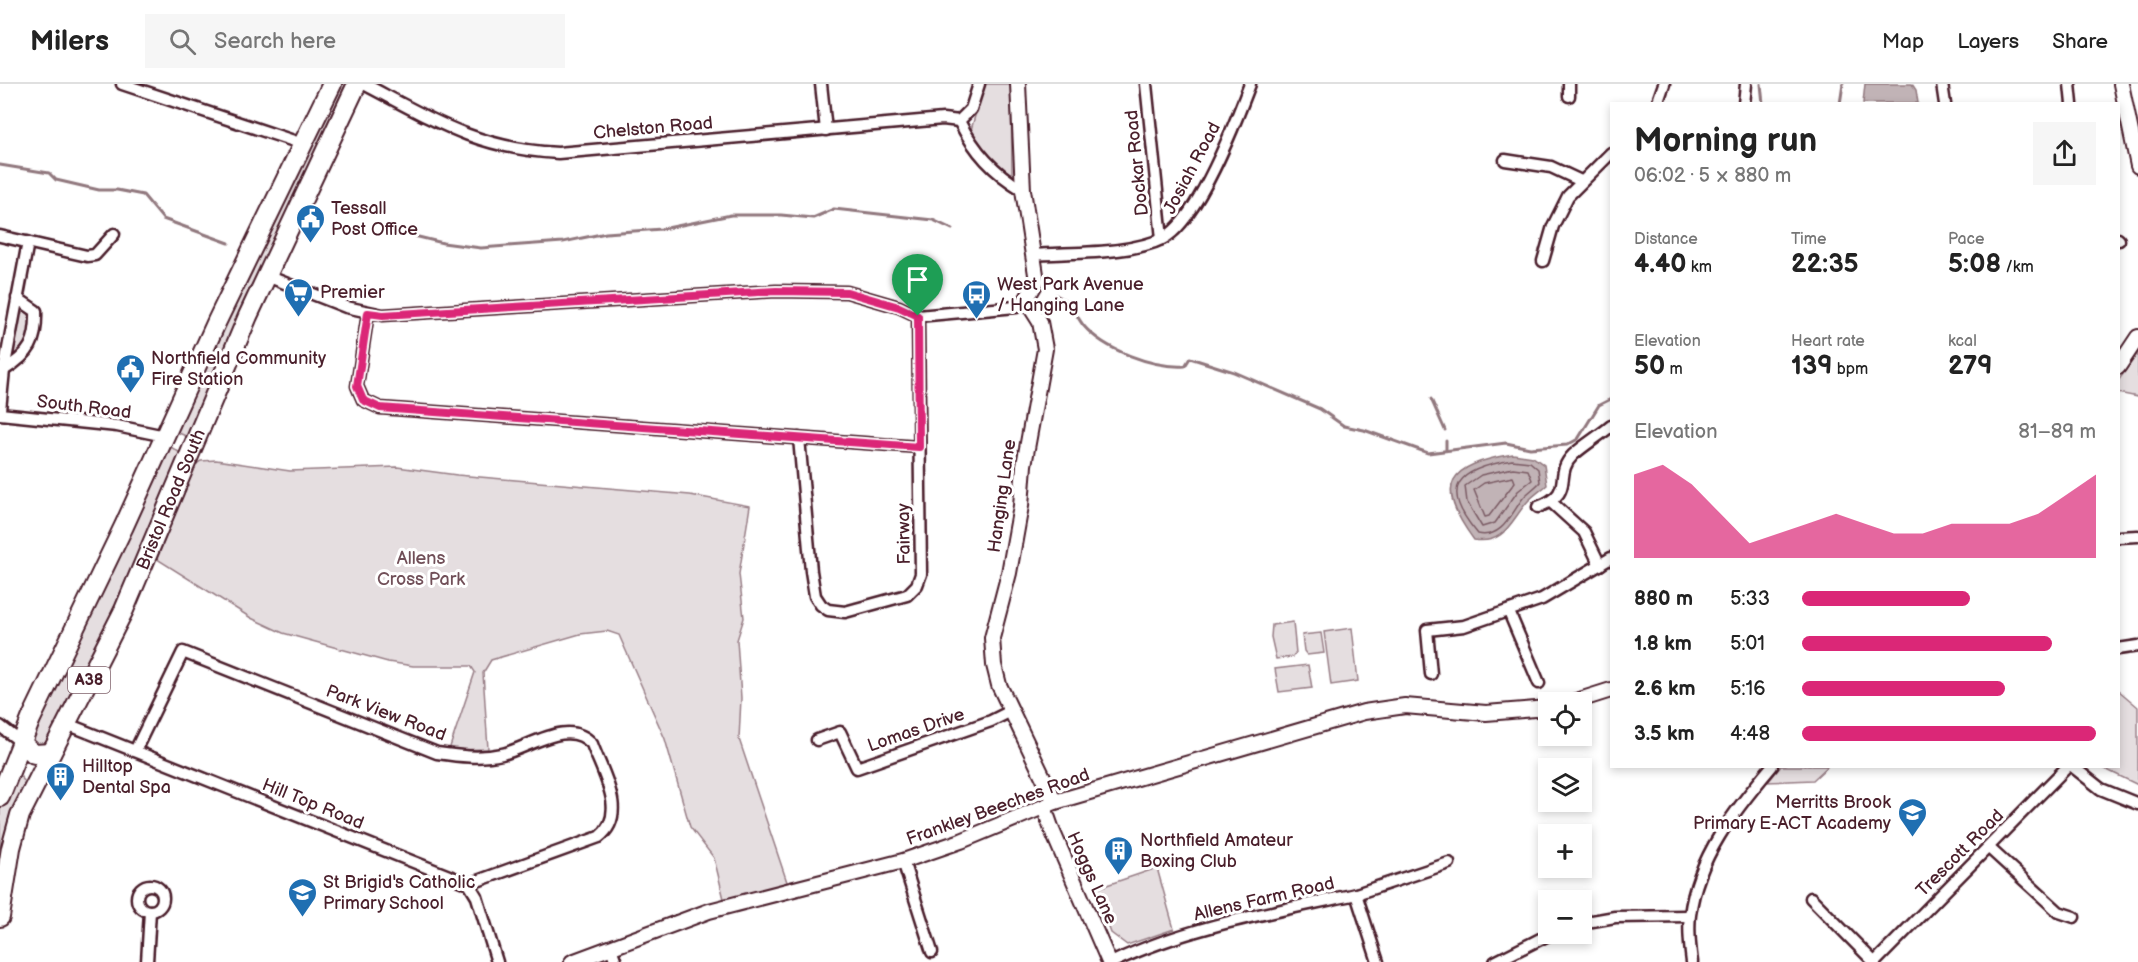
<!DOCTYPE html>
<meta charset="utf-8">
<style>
body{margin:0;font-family:"Balsamiq Sans",sans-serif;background:#f6f6f6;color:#222;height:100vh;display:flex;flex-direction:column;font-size:22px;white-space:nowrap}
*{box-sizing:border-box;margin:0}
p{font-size:20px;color:#767676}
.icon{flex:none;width:33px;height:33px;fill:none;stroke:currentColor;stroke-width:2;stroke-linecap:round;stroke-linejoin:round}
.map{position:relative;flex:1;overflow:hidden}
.sheet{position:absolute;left:1610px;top:18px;width:510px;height:666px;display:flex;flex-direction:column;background:#fff;border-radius:0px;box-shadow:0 3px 9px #0003}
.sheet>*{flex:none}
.controls{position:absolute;left:1538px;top:608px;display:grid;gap:12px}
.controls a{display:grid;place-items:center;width:54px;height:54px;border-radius:0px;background:#fff;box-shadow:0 3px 9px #0003;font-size:30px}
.pin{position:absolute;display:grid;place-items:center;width:51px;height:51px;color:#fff;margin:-62px -26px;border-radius:50% 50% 50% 0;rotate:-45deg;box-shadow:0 0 6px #0007}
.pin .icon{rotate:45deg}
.round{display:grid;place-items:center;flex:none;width:63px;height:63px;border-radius:0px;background:#f6f6f6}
.overview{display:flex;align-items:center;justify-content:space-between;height:102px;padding:0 24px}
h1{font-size:33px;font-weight:800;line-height:45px}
.stats{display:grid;grid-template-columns:repeat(3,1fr);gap:9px;height:102px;padding:6px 24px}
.stats div{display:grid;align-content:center}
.stats b{font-size:26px;font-weight:800}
.stats small{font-size:16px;font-weight:400}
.stats p{font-size:16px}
.chart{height:168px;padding:12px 24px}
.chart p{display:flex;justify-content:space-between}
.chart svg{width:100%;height:108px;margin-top:6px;fill:#db2777;opacity:.7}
ul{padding:0 24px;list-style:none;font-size:20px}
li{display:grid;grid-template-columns:96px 72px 1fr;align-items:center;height:45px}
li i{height:15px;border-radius:8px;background:#db2777}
header{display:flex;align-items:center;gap:36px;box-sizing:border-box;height:84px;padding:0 30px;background:#fff;border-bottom:2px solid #e0e0e0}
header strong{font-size:28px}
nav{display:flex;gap:33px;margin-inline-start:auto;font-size:21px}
.search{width:420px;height:54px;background:#f6f6f6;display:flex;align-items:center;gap:15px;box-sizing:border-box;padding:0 21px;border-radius:0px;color:#767676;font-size:22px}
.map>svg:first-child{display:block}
.green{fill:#e5dee0;stroke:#987e86;stroke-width:1.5}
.water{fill:#c1b3b6;stroke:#91787e;stroke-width:1.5}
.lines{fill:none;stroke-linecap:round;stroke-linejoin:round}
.shore{stroke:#7a5a63;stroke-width:1.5}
.stream{stroke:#91787e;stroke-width:3}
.minor-casing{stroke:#4a1f2b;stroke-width:15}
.tertiary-casing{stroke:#4a1f2b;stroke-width:18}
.trunk-casing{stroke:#4a1f2b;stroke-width:22}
.minor{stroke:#fff;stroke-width:10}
.tertiary{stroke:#fff;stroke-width:14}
.trunk{stroke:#fff;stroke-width:18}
.route-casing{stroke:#fff;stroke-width:12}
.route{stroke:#db2777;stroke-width:8}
.labels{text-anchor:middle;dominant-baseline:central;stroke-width:6;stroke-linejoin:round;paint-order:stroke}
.shield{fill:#fff;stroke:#80626b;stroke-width:1.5}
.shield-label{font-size:16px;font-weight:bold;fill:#4a1f2b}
.street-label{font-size:18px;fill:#4a1f2b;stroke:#fff}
.poi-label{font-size:18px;fill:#4a1f2b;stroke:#fff;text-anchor:start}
.park-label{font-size:18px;fill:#714f58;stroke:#fff}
</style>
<header>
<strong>Milers</strong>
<div class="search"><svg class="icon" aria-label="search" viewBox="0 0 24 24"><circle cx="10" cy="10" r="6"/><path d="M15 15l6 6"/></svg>Search here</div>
<nav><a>Map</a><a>Layers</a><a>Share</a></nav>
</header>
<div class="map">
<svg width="2138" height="878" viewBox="0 0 2138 878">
<rect width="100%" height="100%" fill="#fff"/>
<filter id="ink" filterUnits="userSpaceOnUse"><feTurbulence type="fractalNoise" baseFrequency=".0167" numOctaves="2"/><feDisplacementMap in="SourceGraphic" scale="12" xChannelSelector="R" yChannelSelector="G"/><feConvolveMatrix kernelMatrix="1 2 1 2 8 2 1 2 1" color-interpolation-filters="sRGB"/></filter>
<g filter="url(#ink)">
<g class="green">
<polygon points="336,0 352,0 188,353 172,346"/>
<polygon points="984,0 1011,0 1012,91 988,73 971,46"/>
<polygon points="20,222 31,225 29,263 12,275"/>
<polygon points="2138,269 2138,313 2118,309 2118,297"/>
<polygon points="165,363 171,363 182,370 103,548 43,664 36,664 28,653"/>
<polygon points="216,376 290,387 397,383 457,391 690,411 750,422 739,490 744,534 737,556 741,614 739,655 788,801 724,815 714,774 690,743 665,655 619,551 607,547 580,550 491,576 483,589 488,665 449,666 475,588 471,582 413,582 388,578 283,549 251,534 157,475 195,381 201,377"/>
<polygon points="1293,538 1296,569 1292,573 1276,575 1271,553 1272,541"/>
<polygon points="1352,544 1358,597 1331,601 1324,548"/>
<polygon points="1321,549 1324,569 1307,571 1304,567 1302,551"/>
<polygon points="1308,581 1312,604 1279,608 1275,585"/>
<polygon points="2118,606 2138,623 2138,701 2101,683 2118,682"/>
<polygon points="1781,682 1827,682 1827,683 1813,696 1768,698"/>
<polygon points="21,693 27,701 0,781 0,726 10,696"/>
<polygon points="1157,784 1174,845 1127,861 1111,849 1095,805"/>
</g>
<g class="water">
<polygon points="1865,0 1912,0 1916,6 1918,19 1863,19"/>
<path d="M1513 370 1533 373 1544 381 1547 401C1541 406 1534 411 1528 417 1511 436 1505 461 1474 456 1433 400 1448 381 1513 370Z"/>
</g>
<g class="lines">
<g class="shore">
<path d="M1512 376 1530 378 1538 385 1540 398C1535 404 1528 408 1523 414 1511 430 1502 455 1478 450 1437 402 1459 385 1512 376Z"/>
<polygon points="1513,384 1528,386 1532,396 1518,407 1495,439 1482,443 1467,418 1465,402 1481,391"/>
<polygon points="1513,393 1515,398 1489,432 1485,433 1474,406 1484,399"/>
</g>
<g class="stream">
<polyline points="1761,0 1763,20"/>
<polyline points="1840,20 1843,0"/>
<polyline points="0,81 49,89 56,96 99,106 117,106 143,111 163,135 229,159"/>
<polyline points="383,146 391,148"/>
<polyline points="402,149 443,159 481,164 563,158 606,149 662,145 731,131 781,131 813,134 834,125 933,136 952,145"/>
<path d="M1056 211C1076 221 1072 226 1083 241 1104 266 1153 284 1185 282L1190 274 1234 288 1320 325 1344 342 1364 346 1428 369 1506 359 1530 364 1567 361 1578 355 1599 321 1611 315"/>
<polyline points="1431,315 1445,346"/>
<polyline points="1446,357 1446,366"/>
</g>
<defs>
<g id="minor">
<polyline points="122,0 303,60"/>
<path d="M364 0C433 36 478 65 558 69L943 35 959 37"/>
<polyline points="821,0 826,46"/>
<path d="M979 0 971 25 959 37C975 68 993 88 1023 106"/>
<polyline points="1146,0 1162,155"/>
<polyline points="1942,0 1945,20"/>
<polyline points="2070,0 2072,20"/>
<polyline points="1569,12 1569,0"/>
<polyline points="1657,20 1664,0"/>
<polyline points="1744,20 1746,0"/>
<polyline points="1505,76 1551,83 1581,97"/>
<polyline points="0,152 87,172 95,171 114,150"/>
<polyline points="2118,155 2119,156"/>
<path d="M1033 171C1072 168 1130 171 1164 154 1198 136 1236 37 1250 0"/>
<polyline points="1543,177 1553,142 1568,112 1611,69"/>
<polyline points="267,192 346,223 383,231 776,207 847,208 899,223 918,232 1016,223 1026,216"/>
<path d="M17 214 36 227C37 258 30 270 4 286L28 158"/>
<polyline points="368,229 357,302 363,316 380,324 919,363"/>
<polyline points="0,326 4,286"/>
<polyline points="0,330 117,342 165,352"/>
<polyline points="799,354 811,487 815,512 821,521 828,526 845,528 907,511 917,501 921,490 918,232"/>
<polyline points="1551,418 1584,448 1600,481"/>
<path d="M1538 423C1577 408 1552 392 1573 371 1584 361 1599 352 1611 342"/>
<polyline points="2118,453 2138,452"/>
<polyline points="1509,528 1539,599"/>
<polyline points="2118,565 2138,562"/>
<polyline points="1431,590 1427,546 1464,542 1542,515 1611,474"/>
<polyline points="67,640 469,800 477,813 497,878"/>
<polyline points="0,642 21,658"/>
<polyline points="817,656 840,648 857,684 991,637 1011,627"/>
<path d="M135 667 183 568 437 669C458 672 480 675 502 670 529 664 569 633 592 660 602 688 629 730 599 753L469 800"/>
<polyline points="2072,682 2101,705 2138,720"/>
<polyline points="1989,764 2059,828 2074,833"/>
<polyline points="903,777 932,868"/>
<circle cx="150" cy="814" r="13"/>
<polyline points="1356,810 1449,779"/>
<polyline points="1811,814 1874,878"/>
<polyline points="1581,839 1615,833 1689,832"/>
<polyline points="611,864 616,878"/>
<polyline points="147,878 150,827"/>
<path d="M1113 878C1189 842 1274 828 1356 810L1378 878"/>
<polyline points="1495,878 1552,849"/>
<path d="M1692 878C1690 863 1688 846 1690 831 1697 773 1735 726 1772 682"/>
<polyline points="1875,878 2068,682"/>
</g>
<g id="tertiary">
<polyline points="1018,0 1023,106 1037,197 1026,216 1040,238 1045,265 1024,381 1021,422 1009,489 992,554 994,581 999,601 1055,718"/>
<polyline points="2121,0 2138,82"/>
<polyline points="2118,283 2138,253"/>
<polyline points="1573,618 1611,606"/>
<polyline points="1044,723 1052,746 1109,878"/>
<polyline points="572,878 709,827 903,777 961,757 1055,718 1364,628 1405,622 1486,629 1548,624"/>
</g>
<g id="trunk">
<polyline points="21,658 34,670 51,669"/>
<polyline points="0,713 31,635 124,442 217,237 332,0"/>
<path id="s1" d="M0 833 11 764 20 731 124 526 248 232 357 0"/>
</g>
</defs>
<use href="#minor" class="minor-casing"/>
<use href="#tertiary" class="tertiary-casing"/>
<use href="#trunk" class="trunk-casing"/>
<use href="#minor" class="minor"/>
<use href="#tertiary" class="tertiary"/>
<use href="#trunk" class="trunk"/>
</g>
</g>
<g class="lines" filter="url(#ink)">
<defs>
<polygon id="route" points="776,207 847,208 899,223 918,232 919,363 380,324 363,316 357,302 368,229 383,231"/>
</defs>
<use href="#route" class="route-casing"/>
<use href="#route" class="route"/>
</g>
<defs>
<symbol id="civic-pin" viewBox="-11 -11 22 30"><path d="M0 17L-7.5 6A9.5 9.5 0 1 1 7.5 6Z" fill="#1f6fb2" stroke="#fff"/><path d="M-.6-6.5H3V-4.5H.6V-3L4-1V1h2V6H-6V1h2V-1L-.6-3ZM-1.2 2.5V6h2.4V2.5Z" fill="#fff"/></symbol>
<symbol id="supermarket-pin" viewBox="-11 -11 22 30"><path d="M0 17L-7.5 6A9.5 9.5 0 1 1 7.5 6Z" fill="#1f6fb2" stroke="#fff"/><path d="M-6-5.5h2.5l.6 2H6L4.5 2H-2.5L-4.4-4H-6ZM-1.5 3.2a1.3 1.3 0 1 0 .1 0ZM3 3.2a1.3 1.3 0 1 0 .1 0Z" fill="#fff"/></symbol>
<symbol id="bus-pin" viewBox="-11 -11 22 30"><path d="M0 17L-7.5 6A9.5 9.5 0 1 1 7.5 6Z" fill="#1f6fb2" stroke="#fff"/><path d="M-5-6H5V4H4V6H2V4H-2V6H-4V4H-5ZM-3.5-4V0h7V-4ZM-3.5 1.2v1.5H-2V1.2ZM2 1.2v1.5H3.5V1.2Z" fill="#fff"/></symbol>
<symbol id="building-pin" viewBox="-11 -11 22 30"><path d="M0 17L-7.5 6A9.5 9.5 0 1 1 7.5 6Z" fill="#1f6fb2" stroke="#fff"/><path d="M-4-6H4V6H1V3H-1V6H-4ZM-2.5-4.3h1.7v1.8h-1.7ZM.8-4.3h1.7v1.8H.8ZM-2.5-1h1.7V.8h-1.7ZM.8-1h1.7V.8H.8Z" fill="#fff"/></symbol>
<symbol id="school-pin" viewBox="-11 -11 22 30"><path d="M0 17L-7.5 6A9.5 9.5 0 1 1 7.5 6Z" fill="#1f6fb2" stroke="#fff"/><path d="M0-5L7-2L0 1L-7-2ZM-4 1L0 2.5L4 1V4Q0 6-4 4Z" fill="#fff"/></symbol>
</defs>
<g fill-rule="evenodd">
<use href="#civic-pin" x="294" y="118" width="33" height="45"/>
<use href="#supermarket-pin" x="282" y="192" width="33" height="45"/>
<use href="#bus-pin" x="960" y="194" width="33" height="45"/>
<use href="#civic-pin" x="114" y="268" width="33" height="45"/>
<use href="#building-pin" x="44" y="676" width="33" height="45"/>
<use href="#school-pin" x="1896" y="712" width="33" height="45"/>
<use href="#building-pin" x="1102" y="750" width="33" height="45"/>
<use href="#school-pin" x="286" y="792" width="33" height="45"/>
</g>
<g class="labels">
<rect class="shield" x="68" y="583" width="42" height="26" rx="4.5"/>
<g class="shield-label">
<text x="89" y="596">A38</text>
</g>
<g class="street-label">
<text transform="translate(653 44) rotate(-5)">Chelston Road</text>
<text transform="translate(1137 79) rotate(-96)">Dockar Road</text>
<text transform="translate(1192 84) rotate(-62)">Josiah Road</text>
<text transform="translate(84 323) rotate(7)">South Road</text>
<text transform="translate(1002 412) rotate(-82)">Hanging Lane</text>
<text stroke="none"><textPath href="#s1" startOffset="454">Bristol Road South</textPath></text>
<text transform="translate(904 450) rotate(-91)">Fairway</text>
<text transform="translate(386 629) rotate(21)">Park View Road</text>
<text transform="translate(916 646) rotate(-19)">Lomas Drive</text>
<text transform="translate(313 720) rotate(22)">Hill Top Road</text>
<text transform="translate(998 723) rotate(-20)">Frankley Beeches Road</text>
<text transform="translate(1960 769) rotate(-45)">Trescott Road</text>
<text transform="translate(1092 794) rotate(66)">Hoggs Lane</text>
<text transform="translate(1264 815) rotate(-13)">Allens Farm Road</text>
</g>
<g class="poi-label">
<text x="331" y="124">Tessall<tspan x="331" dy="21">Post Office</tspan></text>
<text x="997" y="200">West Park Avenue<tspan x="997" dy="21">/ Hanging Lane</tspan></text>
<text x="320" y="208">Premier</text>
<text x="151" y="274">Northfield Community<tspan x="151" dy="21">Fire Station</tspan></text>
<text x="82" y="682">Hilltop<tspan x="82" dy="21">Dental Spa</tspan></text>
<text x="1891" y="718" text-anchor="end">Merritts Brook<tspan x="1891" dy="21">Primary E-ACT Academy</tspan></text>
<text x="1140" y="756">Northfield Amateur<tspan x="1140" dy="21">Boxing Club</tspan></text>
<text x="323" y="798">St Brigid's Catholic<tspan x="323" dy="21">Primary School</tspan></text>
</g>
<g class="park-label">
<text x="421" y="474">Allens<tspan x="421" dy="21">Cross Park</tspan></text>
</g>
</g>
</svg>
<div class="controls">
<a><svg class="icon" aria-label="locate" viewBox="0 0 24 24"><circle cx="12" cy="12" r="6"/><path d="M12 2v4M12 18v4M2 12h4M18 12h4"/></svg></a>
<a><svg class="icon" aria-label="layers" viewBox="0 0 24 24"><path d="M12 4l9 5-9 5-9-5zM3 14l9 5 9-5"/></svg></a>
<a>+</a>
<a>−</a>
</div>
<div class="pin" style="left:918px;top:232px;background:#1e9e55"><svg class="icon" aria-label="arrive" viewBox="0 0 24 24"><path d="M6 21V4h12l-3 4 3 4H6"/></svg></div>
<section class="sheet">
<div class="overview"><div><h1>Morning run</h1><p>06:02 · 5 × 880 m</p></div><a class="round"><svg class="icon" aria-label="share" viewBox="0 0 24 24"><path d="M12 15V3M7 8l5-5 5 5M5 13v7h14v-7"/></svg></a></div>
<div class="stats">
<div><p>Distance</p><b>4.40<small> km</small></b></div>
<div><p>Time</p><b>22:35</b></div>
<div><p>Pace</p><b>5:08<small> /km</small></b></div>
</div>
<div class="stats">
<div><p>Elevation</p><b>50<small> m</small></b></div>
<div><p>Heart rate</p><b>139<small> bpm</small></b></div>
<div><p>kcal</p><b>279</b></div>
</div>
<div class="chart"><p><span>Elevation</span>81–89 m</p>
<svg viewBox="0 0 160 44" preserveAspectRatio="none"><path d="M0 44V10L10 6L20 14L30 26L40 38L50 34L60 30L70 26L80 30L90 34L100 34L110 30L120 30L130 30L140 26L150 18L160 10V44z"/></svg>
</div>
<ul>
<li><b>880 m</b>5:33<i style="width:57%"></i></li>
<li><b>1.8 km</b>5:01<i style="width:85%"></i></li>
<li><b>2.6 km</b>5:16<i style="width:69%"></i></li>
<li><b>3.5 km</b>4:48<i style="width:100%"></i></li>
</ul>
</section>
</div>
